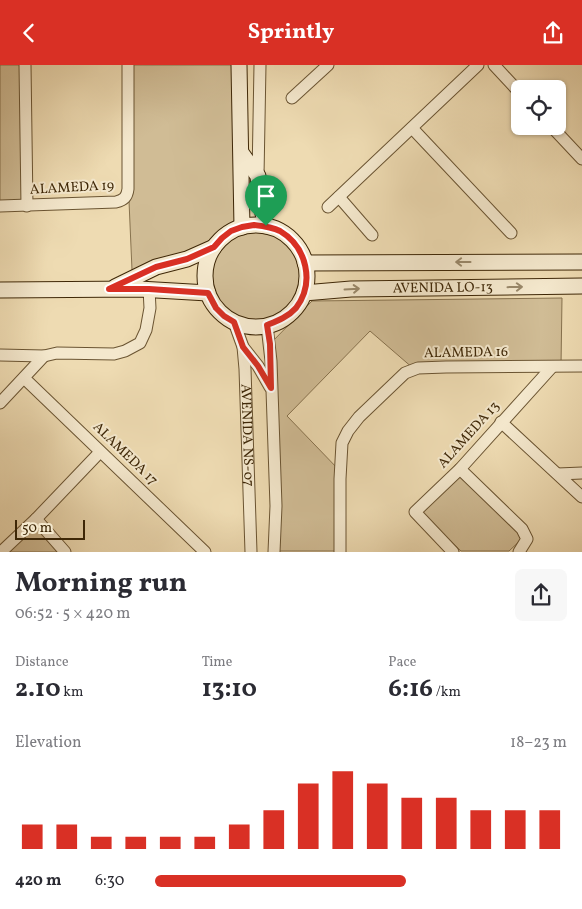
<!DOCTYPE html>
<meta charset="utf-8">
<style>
body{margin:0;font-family:Vollkorn,serif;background:#f7f7f7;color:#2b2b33;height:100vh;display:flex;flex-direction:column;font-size:19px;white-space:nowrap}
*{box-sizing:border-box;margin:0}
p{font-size:16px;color:#7c7c81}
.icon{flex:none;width:28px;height:28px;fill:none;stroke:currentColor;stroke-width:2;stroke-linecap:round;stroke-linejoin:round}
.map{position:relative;height:487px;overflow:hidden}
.sheet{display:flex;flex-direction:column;background:#fff;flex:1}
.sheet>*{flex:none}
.fabs{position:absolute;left:511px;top:15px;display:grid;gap:10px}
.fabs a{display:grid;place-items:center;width:55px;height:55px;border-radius:8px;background:#fff;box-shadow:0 1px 4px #0004;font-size:25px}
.scale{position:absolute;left:15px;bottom:12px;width:70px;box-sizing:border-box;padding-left:5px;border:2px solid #3e2707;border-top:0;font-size:14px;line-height:18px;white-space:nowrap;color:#3e2707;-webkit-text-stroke:4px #f4e8cd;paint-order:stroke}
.pin{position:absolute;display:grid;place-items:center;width:42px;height:42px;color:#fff;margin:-51px -21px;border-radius:50% 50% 50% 0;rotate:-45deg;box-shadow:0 0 5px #0007}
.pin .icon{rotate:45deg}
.round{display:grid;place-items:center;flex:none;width:52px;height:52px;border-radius:8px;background:#f7f7f7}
.headline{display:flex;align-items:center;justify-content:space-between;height:85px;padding:0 15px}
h1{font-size:28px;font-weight:700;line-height:38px}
.stats{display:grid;grid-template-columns:repeat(3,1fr);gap:8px;height:85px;padding:5px 15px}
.stats div{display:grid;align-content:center}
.stats b{font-size:25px;font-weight:700}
.stats small{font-size:14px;font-weight:400}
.stats p{font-size:14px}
.chart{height:140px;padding:10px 15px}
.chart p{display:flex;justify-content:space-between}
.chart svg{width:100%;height:90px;margin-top:5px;stroke:#d93025;stroke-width:6}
ul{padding:0 15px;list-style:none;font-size:16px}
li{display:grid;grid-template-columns:80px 60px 1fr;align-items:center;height:38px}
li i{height:12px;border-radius:6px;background:#d93025}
header{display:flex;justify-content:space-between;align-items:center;height:65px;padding:0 15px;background:#d93025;color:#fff;font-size:22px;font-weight:700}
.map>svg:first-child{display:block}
.green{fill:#d0bc95;stroke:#87724e}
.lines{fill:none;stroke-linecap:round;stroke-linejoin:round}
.street-casing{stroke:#6a5432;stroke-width:13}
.secondary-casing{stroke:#3e2707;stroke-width:17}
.street{stroke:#f4e8cd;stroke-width:11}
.secondary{stroke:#f4e8cd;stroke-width:15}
.oneway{stroke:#99886a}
.route-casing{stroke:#fff;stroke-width:10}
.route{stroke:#d93025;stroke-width:6}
.labels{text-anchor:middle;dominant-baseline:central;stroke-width:4;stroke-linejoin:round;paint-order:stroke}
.street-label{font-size:14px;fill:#3e2707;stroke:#f4e8cd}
</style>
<header><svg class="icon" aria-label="back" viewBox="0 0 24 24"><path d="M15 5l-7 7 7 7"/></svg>Sprintly<svg class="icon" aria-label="share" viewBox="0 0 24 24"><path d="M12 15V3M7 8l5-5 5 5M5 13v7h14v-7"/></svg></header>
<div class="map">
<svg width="582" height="487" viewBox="0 0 582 487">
<rect width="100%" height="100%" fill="#eedbb2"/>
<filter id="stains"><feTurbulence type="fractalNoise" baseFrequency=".004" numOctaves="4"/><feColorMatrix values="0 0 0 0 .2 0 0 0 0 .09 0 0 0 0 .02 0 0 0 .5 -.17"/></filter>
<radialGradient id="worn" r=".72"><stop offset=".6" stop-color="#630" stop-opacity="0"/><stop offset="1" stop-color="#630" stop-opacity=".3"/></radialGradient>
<g class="green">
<polygon points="0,0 25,0 27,141 0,141"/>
<path d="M127 0H242L243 162C265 159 283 164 297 182 306 192 307 205 305 218 297 276 211 274 207 216 206 212 205 206 206 201 207 195 211 189 213 183L156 202 132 205 128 113Z"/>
<polygon points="562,233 561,301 414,304 370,266 287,351 340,406 341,486 273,486 270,279 312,236"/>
<polygon points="459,408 524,472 509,486 461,486 417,445"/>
<polygon points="36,454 65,487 3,487"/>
</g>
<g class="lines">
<defs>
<g id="street">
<polyline points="25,0 27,141"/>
<polyline points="494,0 520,28"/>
<polyline points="292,33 328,0"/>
<polyline points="551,61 582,94"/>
<polyline points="412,63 511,168"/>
<polyline points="258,111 260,0"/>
<polyline points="339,132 372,170"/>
<path d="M0 141 116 137C124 135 127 132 128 124V0"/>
<polyline points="328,142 478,0"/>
<path id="s1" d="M234 257 243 282 245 304 251 487"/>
<polyline points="267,261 271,296 276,441 274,487"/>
<polyline points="243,282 258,301 270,322"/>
<polyline points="0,290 44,291 57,288 114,289 125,286 140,278 146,265 150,243 149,224"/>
<polyline points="24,313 205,487"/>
<polyline points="0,338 44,291"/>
<polyline points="501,357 582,432"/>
<polyline points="460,404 522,464 527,474 519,487"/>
<polyline points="558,409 582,408"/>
<polyline points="36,454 65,487"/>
<polyline points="1,487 36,454 100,387"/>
<polyline points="340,487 340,414 342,378 348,366 359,352 405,308 418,303 446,302 582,301"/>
<polyline points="453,487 415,447 460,404 552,302"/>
</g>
<g id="secondary">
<polyline points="239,0 242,162"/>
<polyline points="242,89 258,111 260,136 266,161"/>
<circle cx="256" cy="211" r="51"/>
<polyline points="305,198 582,197"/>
<polyline points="115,222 156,202 187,194 214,182"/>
<polyline points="0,225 139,224 208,228"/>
<path id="s2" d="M304 228 351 224 582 221"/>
</g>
</defs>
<use href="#street" class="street-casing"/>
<use href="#secondary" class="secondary-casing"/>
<use href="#street" class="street"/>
<use href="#secondary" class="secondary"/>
</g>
<defs><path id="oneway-shaft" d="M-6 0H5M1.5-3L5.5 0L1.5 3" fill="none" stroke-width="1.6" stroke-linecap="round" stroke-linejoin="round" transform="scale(1.25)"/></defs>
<g class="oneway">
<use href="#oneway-shaft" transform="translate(463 197) rotate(180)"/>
<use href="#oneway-shaft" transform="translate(515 222) rotate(-1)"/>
<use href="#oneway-shaft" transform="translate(352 224) rotate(-3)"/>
</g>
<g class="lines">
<defs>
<path id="route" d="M254 160C263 161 272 162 280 166 307 182 315 218 296 243 288 252 277 256 267 260L270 279 271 323 258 301 243 282 234 257 224 251 216 243 208 228 149 224H109L156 202 187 194 214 182 222 173 231 166 242 162Z"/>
</defs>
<use href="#route" class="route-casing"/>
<use href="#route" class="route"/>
</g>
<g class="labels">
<g class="street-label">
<text transform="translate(72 123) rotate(-3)">ALAMEDA 19</text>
<text stroke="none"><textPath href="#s2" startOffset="139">AVENIDA LO-13</textPath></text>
<text transform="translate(466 288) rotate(-1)">ALAMEDA 16</text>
<text transform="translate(469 370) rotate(-48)">ALAMEDA 13</text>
<text stroke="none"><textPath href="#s1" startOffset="115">AVENIDA NS-07</textPath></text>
<text transform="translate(125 389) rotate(44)">ALAMEDA 17</text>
</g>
</g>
<rect width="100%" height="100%" filter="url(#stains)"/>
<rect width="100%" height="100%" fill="url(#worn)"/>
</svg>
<div class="fabs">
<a><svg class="icon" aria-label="locate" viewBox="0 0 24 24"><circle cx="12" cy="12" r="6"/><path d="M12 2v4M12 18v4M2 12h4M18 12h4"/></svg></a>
</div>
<div class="scale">50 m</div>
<div class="pin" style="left:266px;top:161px;background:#1e9e55"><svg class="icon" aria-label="arrive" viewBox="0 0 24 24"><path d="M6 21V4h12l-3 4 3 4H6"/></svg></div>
</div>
<section class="sheet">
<div class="headline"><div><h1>Morning run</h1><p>06:52 · 5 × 420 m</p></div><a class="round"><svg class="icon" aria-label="share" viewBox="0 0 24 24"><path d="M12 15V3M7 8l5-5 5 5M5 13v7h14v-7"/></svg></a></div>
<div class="stats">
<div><p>Distance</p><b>2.10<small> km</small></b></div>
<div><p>Time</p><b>13:10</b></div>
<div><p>Pace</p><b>6:16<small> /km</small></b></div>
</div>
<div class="chart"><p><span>Elevation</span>18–23 m</p>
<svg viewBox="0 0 160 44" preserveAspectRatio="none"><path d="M5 44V32M15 44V32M25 44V38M35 44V38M45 44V38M55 44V38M65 44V32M75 44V25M85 44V12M95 44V6M105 44V12M115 44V19M125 44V19M135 44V25M145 44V25M155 44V25"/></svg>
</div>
<ul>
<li><b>420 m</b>6:30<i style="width:61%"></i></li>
</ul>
</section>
